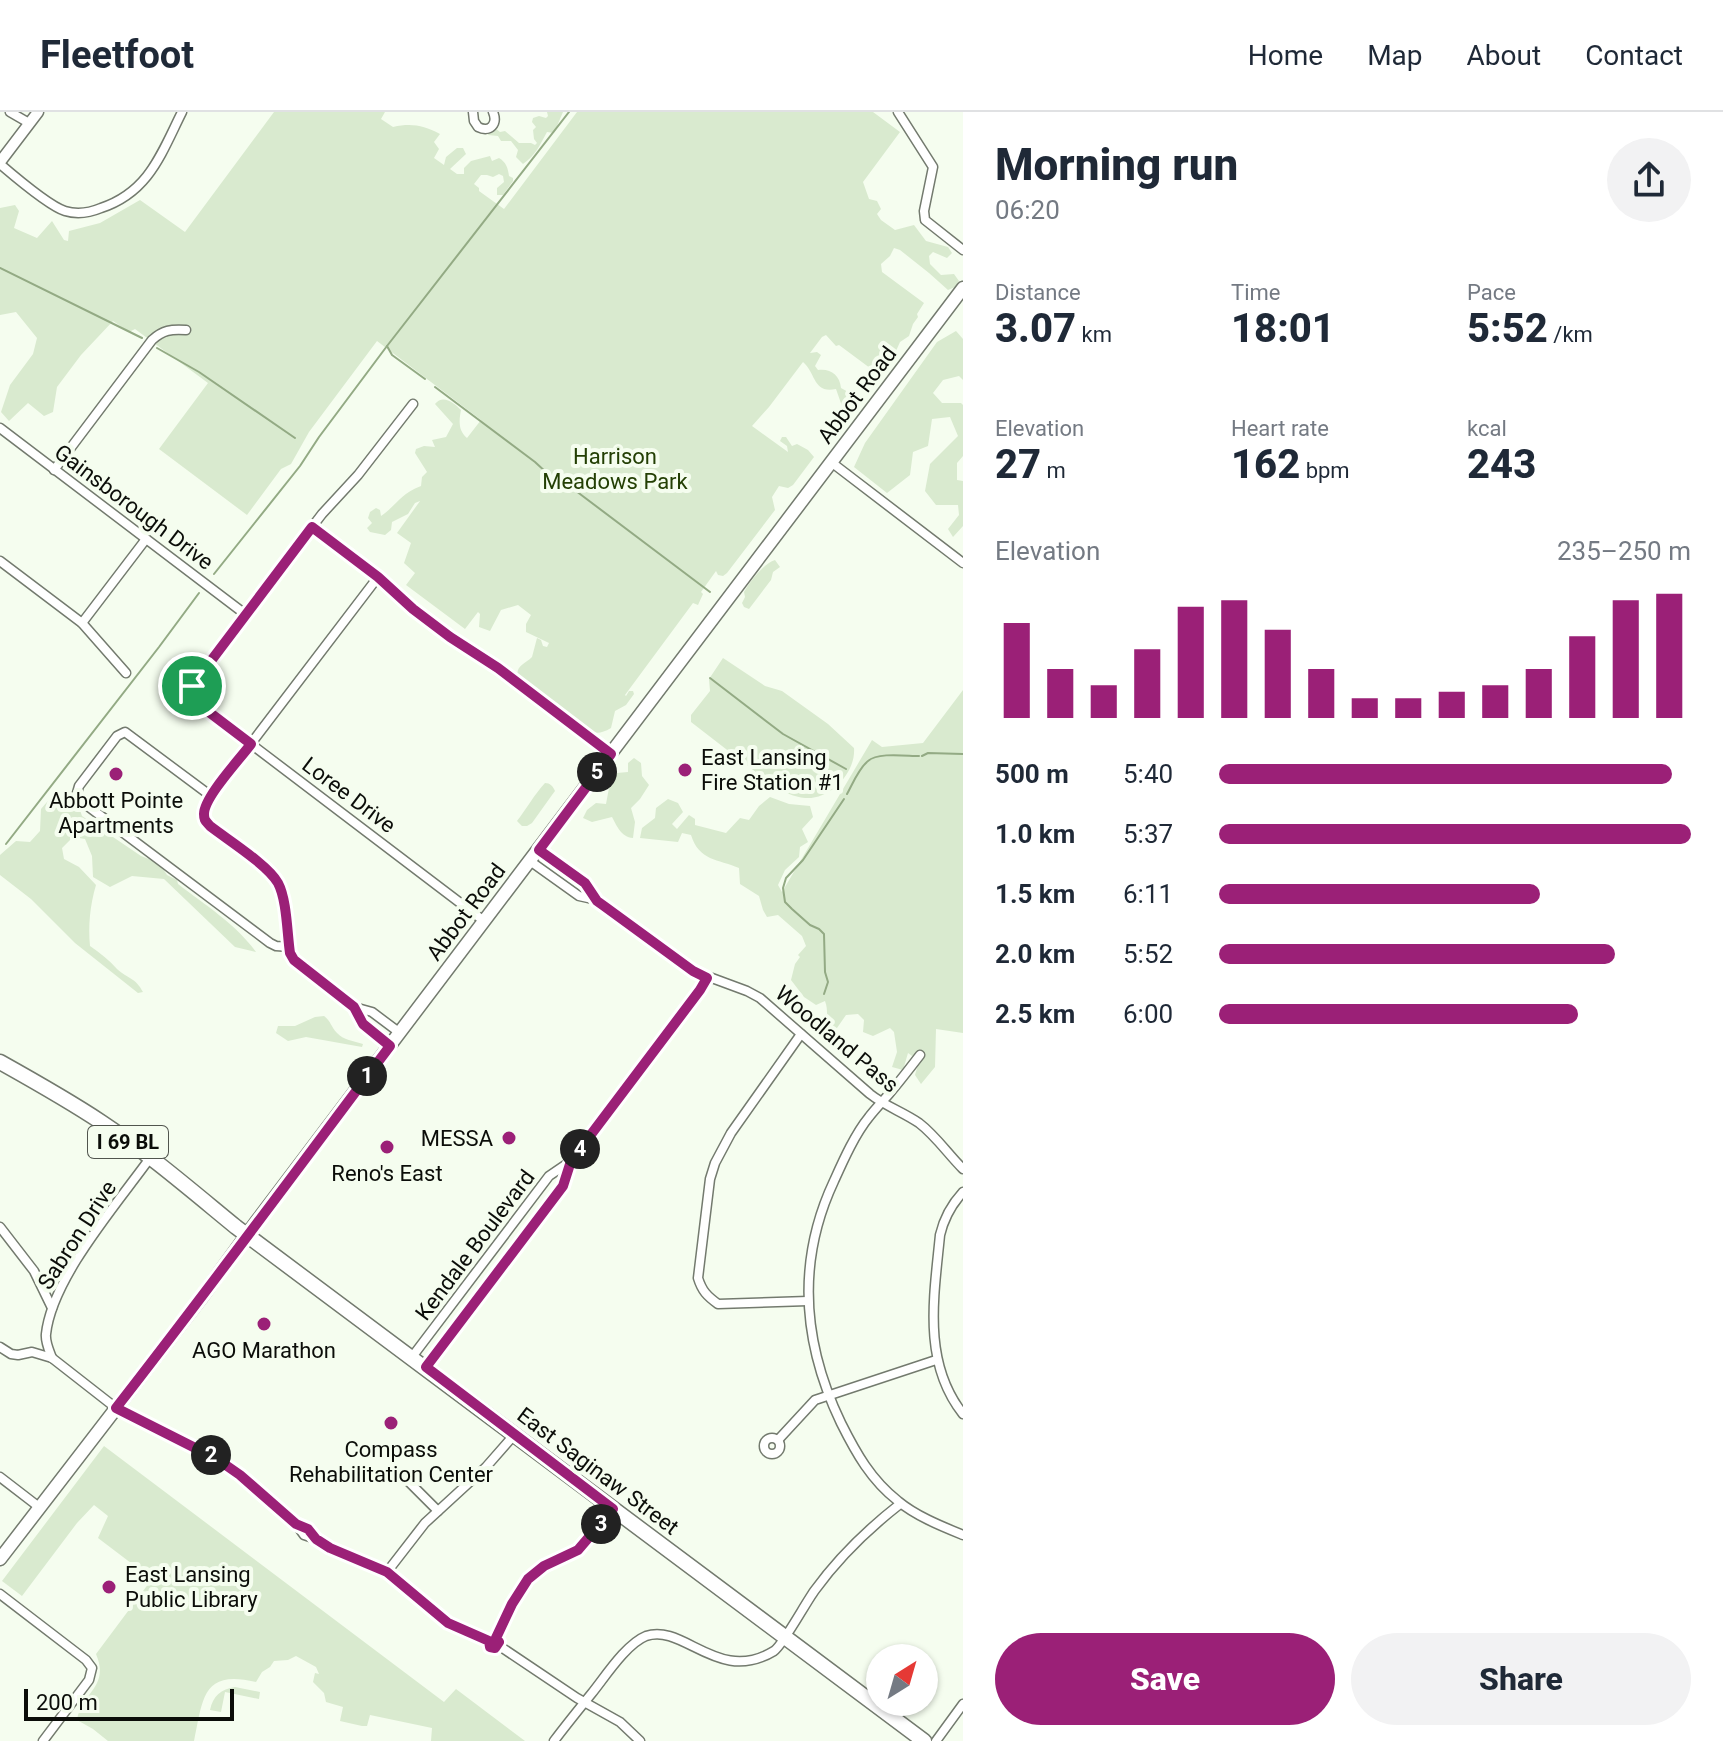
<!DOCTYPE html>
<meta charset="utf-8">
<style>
body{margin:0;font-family:Roboto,sans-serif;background:#f2f2f3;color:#1f2937;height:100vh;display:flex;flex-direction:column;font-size:30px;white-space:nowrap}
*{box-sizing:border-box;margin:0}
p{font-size:26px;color:#747a83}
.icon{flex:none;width:44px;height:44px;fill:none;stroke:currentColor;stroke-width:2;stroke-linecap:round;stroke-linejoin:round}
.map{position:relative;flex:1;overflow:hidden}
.side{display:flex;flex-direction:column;background:#fff;width:760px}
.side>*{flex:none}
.needle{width:52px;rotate:37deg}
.controls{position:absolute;left:866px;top:1532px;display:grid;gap:16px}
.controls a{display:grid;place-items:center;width:72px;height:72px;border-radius:50%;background:#fff;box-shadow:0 2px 6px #0004;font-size:40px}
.scale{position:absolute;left:24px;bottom:20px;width:210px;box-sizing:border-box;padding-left:8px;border:4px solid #0b0d09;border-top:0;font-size:22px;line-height:28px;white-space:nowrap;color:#0b0d09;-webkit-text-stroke:6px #f5fdef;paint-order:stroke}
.pin{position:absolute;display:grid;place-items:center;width:68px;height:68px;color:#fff;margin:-34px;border:4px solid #fff;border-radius:50%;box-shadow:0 2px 8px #0007}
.km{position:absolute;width:40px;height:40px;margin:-20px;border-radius:50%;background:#222;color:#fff;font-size:22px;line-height:40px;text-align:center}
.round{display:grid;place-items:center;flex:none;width:84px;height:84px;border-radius:42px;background:#f2f2f3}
.overview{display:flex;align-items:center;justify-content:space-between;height:136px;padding:0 32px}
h1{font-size:44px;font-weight:800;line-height:60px}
.stats{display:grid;grid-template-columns:repeat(3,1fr);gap:12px;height:136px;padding:8px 32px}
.stats div{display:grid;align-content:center}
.stats b{font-size:40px;font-weight:800}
.stats small{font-size:22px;font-weight:400}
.stats p{font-size:22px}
.chart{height:224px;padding:16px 32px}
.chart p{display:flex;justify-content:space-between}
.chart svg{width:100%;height:144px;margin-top:8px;stroke:#9b2077;stroke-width:6}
.cta{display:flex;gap:16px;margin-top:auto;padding:16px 32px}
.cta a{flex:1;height:92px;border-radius:48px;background:#9b2077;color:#fff;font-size:32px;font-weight:800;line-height:92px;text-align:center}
.cta a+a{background:#f2f2f3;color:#1f2937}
ul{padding:0 32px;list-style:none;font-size:26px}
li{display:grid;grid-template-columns:128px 96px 1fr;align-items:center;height:60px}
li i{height:20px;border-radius:10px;background:#9b2077}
header{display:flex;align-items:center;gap:48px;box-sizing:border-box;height:112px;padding:0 40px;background:#fff;border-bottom:2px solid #e0e1e3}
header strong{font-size:38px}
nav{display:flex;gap:44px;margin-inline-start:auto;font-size:28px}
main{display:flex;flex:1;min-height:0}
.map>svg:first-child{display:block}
.green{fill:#d9eacf}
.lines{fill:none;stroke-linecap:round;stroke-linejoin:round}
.stream{stroke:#93aa84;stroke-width:2}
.minor-casing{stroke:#737a6e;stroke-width:11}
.tertiary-casing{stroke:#737a6e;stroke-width:13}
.secondary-casing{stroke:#737a6e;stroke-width:15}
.primary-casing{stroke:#737a6e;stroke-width:17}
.minor{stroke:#fff;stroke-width:8}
.tertiary{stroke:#fff;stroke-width:10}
.secondary{stroke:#fff;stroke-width:12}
.primary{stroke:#fff;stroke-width:14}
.route-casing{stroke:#fff;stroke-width:16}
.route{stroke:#9b2077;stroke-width:10}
.poi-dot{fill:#9b2077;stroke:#f5fdef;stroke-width:3}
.labels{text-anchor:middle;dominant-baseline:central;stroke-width:8;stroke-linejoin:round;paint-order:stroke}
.shield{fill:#f5fdef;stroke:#51554e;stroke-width:2}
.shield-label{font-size:20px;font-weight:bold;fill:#0b0d09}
.street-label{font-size:22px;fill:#0b0d09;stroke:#f5fdef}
.park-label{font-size:22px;fill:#233f04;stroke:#f5fdef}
.poi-label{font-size:22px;fill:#0b0d09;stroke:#f5fdef}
</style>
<header>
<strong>Fleetfoot</strong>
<nav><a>Home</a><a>Map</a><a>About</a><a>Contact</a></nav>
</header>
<main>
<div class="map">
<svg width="963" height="1629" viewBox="0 0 963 1629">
<rect width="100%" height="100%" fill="#f5fdef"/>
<g class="green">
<path d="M274 0H385L381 7 393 15C411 11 423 13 440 22L434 30 439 37 434 46 444 53 446 45 457 36H463L466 42 450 57 457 62H464V56L471 49 490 44 492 49 499 46C506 50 508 56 509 64L513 66V69L503 83H497V76L504 70 503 64 499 62 493 65 487 63H481L474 72 479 76V79L504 97 577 0H873L900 20 863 70 869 87 877 89 881 97 877 102 881 108 895 118 914 113 926 129 948 135 952 141 947 146 933 140 929 144 930 152 941 163 954 162 959 169 955 175 948 178 929 161 900 138 894 136 890 144 881 152 882 160 924 191 917 202 918 205 913 212 909 224 900 230 896 239 881 254 879 253 874 259 839 233 836 234 826 223 822 225 810 241 817 240 821 243 815 254 818 258C830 256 840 263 841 276L850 281 856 295 850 299 844 300 836 277C813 282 816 261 803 250L769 295 752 314 788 340 787 334 780 329 782 325H786L792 334 797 332 808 338 814 345 793 373 788 376 779 374 772 385 775 398 727 461 723 464 718 463 716 459 701 480 703 482 698 493 693 491 625 583 626 584 629 579H633L634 582 626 593 615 599 611 616C591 628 588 614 574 607 570 605 566 604 562 601L561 595 557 591 544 588 537 582 534 575 527 571 524 567 518 565C515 554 525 552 532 545L537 526 541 528 543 534 547 535 549 531 526 520V512L531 503 518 493 501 498 490 519 479 515 480 502 478 500 465 517 406 473 415 461 404 451 411 431 397 421 420 389 415 391 408 402 392 410 391 418 385 423 370 420 367 416 372 411 368 406 370 400 376 396 380 398 381 404C398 392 400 382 421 374L422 365 427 360 415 341 416 337 424 334 435 335 432 328 446 325 453 312 435 292C443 282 454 291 461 298 459 308 458 319 467 326L481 308 377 229 309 320 291 352 281 357 247 403 159 337 208 271 135 217 129 220 113 209 81 243 57 275 53 300 44 304 28 291 9 309 1 300 10 273 33 242 37 226 16 200 0 203V96L15 93 19 99 14 116 37 126 52 109 64 128 68 129 69 119 100 111 140 88 185 120Z"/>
<path d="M547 0H563L554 21 547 20C540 33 535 44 523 52L516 45 518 38 511 29H501L498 24 488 23 490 18 495 16 500 20 505 19 519 31H531L535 33 537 31 534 27 533 18 536 15 532 10 533 6 539 4 546 6 548 4Z"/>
<polygon points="956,219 963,227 963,268 959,264 943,268 933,281 942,291 961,291 963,293 963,344 957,351 957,368 963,369 963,414 953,425 948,417 959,403 958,393 936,393 925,379 930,352 958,324 950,305 932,307 928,334 913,340 910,363 887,381 854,355 865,331 937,230"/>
<path d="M775 448 780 455 773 460 771 468 749 497 744 495 742 491 745 485 744 480C750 470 764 451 775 448Z"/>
<path d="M723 546 765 574 782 579 828 612 854 636C856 660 831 688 805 686 794 685 784 680 775 675L691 610V603L710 579 709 567Z"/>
<path d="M963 578V921L936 917 935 955 921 972 915 963 919 949 908 941 903 958 892 955 897 940 894 920 890 916 873 924 863 920 864 908 858 902 846 903 837 916 829 917C825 908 829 899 825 889L816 893 804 885 791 868 795 852 800 845 798 843 806 834 802 824 778 803 767 805 763 798 759 784 740 772 739 756C718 747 699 749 691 723L682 721 678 730 640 726 642 716 655 706 656 696 668 687 678 691 683 700 672 712 677 717 689 703 695 707V713L726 721 740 706 749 708 759 694 770 685 789 692 810 694 813 705 802 717 808 730 800 735 799 745 785 758 778 773 782 780 872 628 882 635 923 631Z"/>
<path d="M634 646 641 651 642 664 649 673 640 687 631 696 635 710 633 726C621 725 617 714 612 705L592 710 583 706 587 698 596 691 606 692 609 676 617 661 628 660V651Z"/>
<path d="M545 671C550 671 553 674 555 679L552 683 532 711 527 714H522L517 709C527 696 534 683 545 671Z"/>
<path d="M53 683C68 683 78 688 82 704L141 744 159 751 167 763 177 768 178 772C205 793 236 812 256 840L235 835 164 767 132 764 110 775 93 765 92 744 85 727 73 725 62 736 64 747 79 755 96 773C90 793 88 814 90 834 100 841 109 848 117 857 128 867 135 865 143 880L138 881 75 831 31 787 0 763V743L16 729 30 730 40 719 41 697Z"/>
<path d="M324 904C331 909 331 915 337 921 343 928 354 929 363 932L362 935 306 925 288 929 276 921 278 914H295L315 905Z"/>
<path d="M104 1334 444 1590 456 1577 525 1629H431L432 1616 370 1603 367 1614H362L340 1609 343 1595 326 1590 324 1581 313 1570 315 1561 319 1562 316 1555 296 1544 288 1548 274 1549 270 1555 262 1560 256 1570C202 1557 203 1587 194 1629H108L93 1617 77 1608C82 1580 110 1575 96 1542L152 1467 98 1426 108 1404 94 1393 77 1411 22 1484 2 1469Z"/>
<path d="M235 1575 260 1580 259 1587 225 1580 221 1600 210 1598C213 1584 221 1577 235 1575Z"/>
</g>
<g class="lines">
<g class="stream">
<polyline points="0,156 142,226"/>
<polyline points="157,236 199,260 295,326"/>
<polyline points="425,267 392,243 387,234 569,0"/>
<polyline points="435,275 535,350 548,362 576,379 710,480"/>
<polyline points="214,462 300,354 319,325 387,234"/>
<polyline points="710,566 783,622 846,657"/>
<polyline points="922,644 928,641 963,642"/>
<path d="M847 682C853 671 859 656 868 649 878 640 906 644 919 644"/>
<polyline points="6,732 159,535 199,481"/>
<polyline points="824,882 828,870 825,860 824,822 819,817 810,813 792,797 785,790 783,776 786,766 803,748 844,687"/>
</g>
<defs>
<g id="minor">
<polyline points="10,0 29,11"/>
<path d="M473 0 474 9 478 15C490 21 498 12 493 0"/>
<polyline points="898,0 933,55 924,99 925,108 963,138"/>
<path d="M0 52C14 64 49 94 65 99 78 103 89 101 101 96 149 80 161 42 182 0"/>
<path d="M413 292 358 363 322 402 197 566C191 576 189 582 197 591L484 809"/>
<polyline points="0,316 245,502"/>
<polyline points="831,350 963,451"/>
<path d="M54 358 152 228C163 218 171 217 186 218"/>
<polyline points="312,415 378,465 413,497 450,525 498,556 611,642"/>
<polyline points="0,449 82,511 126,561"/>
<path d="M378 465 211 684C205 694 202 704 210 714L264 756 277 769 283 789 290 841 297 852 354 895 372 900 400 921"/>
<polyline points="82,511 146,427"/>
<polyline points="211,684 125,620 117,624 79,674 77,681 81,689 270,831 276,834 290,835"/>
<path d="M539 738 585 771 597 789 693 859 747 879 760 886 870 982C885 994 903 1000 919 1011 936 1024 948 1042 963 1057"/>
<polyline points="530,749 579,784 597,788"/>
<polyline points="354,895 363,912 390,934"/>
<path d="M801 922 731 1021 715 1051 710 1067 698 1166C702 1179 707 1184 718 1192L808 1189"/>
<path d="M920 943C910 956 900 969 889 982 883 989 875 997 869 1005 855 1022 843 1049 834 1069 796 1150 803 1232 841 1311 856 1341 871 1368 898 1389 916 1404 941 1414 963 1423"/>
<path d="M963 1080C951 1093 944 1106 940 1123 934 1185 922 1250 963 1302"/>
<polyline points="0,1115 34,1159 52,1196"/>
<polyline points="0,1235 11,1242 18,1243 32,1240 52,1246 116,1296 206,1341 240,1363 296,1412 304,1423 316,1427 330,1436 387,1460 448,1511 489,1529"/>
<polyline points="412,1245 549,1064 571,1049"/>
<path d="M52 1246C49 1238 45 1230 46 1222 52 1166 117 1092 150 1046"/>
<polyline points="426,1255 563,1074 571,1049 700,878 707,866"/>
<circle cx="772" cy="1334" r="8"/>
<polyline points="778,1328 815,1288 936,1248"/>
<polyline points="401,1362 438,1399"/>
<polyline points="0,1365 39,1395"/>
<polyline points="296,1412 308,1417 316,1427"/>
<polyline points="387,1460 425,1411 486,1355 514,1323"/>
<polyline points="0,1482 86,1548 92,1556 89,1568 43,1629"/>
<polyline points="496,1526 512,1492 528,1467 544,1454 578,1438 613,1397"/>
<circle cx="494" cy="1531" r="5"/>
<polyline points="498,1533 577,1586 620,1610 640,1629"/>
<path d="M554 1629C566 1613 579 1597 592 1581 605 1565 626 1532 646 1524 684 1511 718 1573 774 1539 783 1533 806 1490 815 1478 839 1445 868 1417 900 1392"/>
<polyline points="936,1629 963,1592"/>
</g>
<polyline id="tertiary" points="0,50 38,0"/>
<polyline id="secondary" points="0,1447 201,1186 257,1109 963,176"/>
<path id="primary" d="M0 950C34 969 68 988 101 1010 148 1041 192 1079 236 1115L924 1629"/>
</defs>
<use href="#minor" class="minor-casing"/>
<use href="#tertiary" class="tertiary-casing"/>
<use href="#secondary" class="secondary-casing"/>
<use href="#primary" class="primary-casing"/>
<use href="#minor" class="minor"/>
<use href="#tertiary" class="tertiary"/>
<use href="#secondary" class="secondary"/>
<use href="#primary" class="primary"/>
</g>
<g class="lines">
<defs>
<path id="route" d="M312 415 378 465 413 497 450 525 498 556 611 642 539 738 585 771 597 789 604 794 693 859 707 866 700 878 571 1049 563 1074 426 1255 613 1397 578 1438 544 1454 528 1467 512 1492 496 1526 499 1530 495 1536 490 1535 489 1529 448 1511 387 1460 330 1436 316 1427 308 1417 296 1412 240 1363 217 1347 116 1296C209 1177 299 1055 390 934L363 912 354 895 294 848 290 841C287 821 287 788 278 771 268 753 228 728 210 714 206 709 204 709 204 702 204 685 240 647 251 632L197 591 192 586V574Z"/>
</defs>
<use href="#route" class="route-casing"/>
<use href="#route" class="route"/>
</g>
<g class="poi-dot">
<circle cx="685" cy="658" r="8"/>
<circle cx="116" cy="662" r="8"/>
<circle cx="509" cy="1026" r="8"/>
<circle cx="387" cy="1035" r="8"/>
<circle cx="264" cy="1212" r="8"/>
<circle cx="391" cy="1311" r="8"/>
<circle cx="109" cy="1475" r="8"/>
</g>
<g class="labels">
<rect class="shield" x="88" y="1014" width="80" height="32" rx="6"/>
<g class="shield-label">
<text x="128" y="1030">I 69 BL</text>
</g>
<g class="street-label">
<text transform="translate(857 283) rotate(-53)">Abbot Road</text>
<text transform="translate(134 395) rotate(37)">Gainsborough Drive</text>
<text transform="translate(349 683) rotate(37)">Loree Drive</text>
<text transform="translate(466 800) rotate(-53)">Abbot Road</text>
<text transform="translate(837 927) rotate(40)">Woodland Pass</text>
<text transform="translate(77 1123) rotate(-57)">Sabron Drive</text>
<text transform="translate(475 1133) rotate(-53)">Kendale Boulevard</text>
<text transform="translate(598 1359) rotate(37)">East Saginaw Street</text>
</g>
<g class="park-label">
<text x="615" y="344">Harrison<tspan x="615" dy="25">Meadows Park</tspan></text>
</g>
<g class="poi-label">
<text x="701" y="645" text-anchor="start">East Lansing<tspan x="701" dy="25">Fire Station #1</tspan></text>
<text x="116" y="688">Abbott Pointe<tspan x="116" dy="25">Apartments</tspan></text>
<text x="493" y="1026" text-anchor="end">MESSA</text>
<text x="387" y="1061">Reno's East</text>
<text x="264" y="1238">AGO Marathon</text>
<text x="391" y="1337">Compass<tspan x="391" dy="25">Rehabilitation Center</tspan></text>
<text x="125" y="1462" text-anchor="start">East Lansing<tspan x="125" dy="25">Public Library</tspan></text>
</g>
</g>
</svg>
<div class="controls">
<a><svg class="needle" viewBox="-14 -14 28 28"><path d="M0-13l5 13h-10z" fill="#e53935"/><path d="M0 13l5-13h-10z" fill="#747a83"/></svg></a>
</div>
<div class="scale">200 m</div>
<div class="pin" style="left:192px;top:574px;background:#1e9e55"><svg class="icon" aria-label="arrive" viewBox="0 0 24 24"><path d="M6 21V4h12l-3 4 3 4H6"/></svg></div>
<b class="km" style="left:367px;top:964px">1</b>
<b class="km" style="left:211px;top:1343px">2</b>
<b class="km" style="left:601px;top:1412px">3</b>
<b class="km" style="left:580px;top:1037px">4</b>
<b class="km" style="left:597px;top:660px">5</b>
</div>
<section class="side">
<div class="overview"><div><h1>Morning run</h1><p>06:20</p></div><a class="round"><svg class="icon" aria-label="share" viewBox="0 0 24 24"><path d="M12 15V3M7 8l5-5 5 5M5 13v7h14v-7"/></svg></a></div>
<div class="stats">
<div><p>Distance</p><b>3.07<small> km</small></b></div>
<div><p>Time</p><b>18:01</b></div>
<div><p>Pace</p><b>5:52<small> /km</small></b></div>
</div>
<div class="stats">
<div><p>Elevation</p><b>27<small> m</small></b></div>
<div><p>Heart rate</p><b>162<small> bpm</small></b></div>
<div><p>kcal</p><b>243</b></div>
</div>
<div class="chart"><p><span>Elevation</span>235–250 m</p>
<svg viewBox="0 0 160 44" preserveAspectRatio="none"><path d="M5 44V15M15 44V29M25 44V34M35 44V23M45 44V10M55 44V8M65 44V17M75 44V29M85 44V38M95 44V38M105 44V36M115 44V34M125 44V29M135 44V19M145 44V8M155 44V6"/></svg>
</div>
<ul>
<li><b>500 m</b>5:40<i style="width:96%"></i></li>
<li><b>1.0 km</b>5:37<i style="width:100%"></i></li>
<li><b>1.5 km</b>6:11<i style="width:68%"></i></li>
<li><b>2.0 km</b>5:52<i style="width:84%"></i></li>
<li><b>2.5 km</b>6:00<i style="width:76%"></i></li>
</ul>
<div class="cta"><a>Save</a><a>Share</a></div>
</section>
</main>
